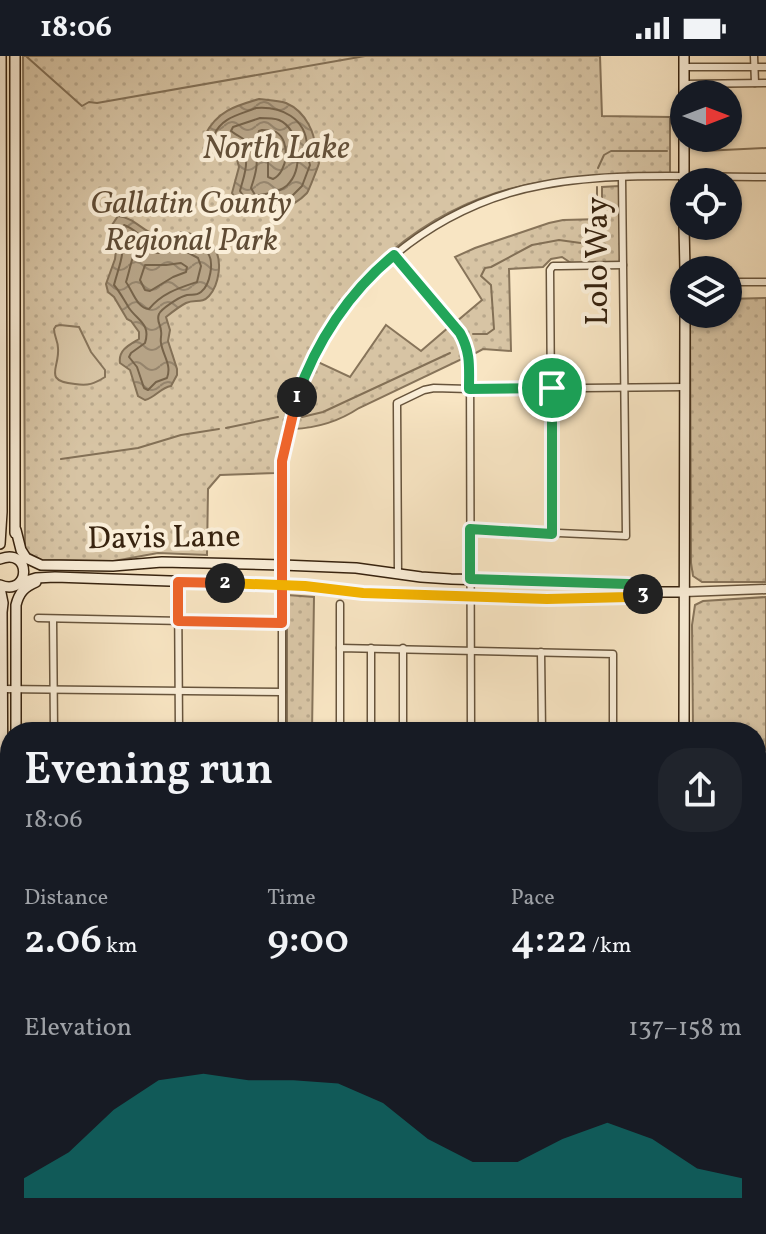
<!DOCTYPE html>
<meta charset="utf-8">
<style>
body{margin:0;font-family:Vollkorn,serif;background:#20242c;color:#f1f3f6;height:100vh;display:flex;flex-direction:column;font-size:30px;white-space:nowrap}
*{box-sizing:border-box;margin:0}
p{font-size:26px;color:#9ea1a6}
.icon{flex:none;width:44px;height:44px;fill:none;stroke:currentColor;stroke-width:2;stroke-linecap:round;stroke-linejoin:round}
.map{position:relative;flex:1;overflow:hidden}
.sheet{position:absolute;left:0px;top:666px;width:766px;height:512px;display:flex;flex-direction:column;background:#171b24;border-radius:32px 32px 0 0;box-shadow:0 2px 6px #0004}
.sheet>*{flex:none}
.needle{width:52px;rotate:90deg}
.tools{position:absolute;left:670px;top:24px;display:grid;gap:16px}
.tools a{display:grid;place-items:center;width:72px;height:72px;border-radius:50%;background:#171b24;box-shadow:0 2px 6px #0004;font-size:40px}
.pin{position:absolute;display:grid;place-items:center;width:68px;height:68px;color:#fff;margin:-34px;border:4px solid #fff;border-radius:50%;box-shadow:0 2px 8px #0007}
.km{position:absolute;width:40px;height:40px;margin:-20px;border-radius:50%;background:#222;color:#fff;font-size:22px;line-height:40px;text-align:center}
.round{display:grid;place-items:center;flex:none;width:84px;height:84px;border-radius:32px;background:#20242c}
.overview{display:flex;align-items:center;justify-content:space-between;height:136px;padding:0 24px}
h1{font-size:44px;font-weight:600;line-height:60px}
.figures{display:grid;grid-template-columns:repeat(3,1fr);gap:12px;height:136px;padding:8px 24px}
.figures div{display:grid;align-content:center}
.figures b{font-size:40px;font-weight:600}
.figures small{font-size:22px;font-weight:400}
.figures p{font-size:22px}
.chart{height:224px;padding:16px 24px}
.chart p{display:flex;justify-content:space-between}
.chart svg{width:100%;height:144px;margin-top:8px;fill:#0f766e;opacity:.7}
.status{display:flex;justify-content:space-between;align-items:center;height:56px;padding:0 40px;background:#171b24;direction:ltr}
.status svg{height:22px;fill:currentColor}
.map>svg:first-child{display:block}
.green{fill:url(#green-dots);stroke:#87745a;stroke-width:2}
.pitch{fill:#d7c4a4;stroke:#87745a;stroke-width:2}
.water{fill:url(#water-waves);stroke:#837056;stroke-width:2}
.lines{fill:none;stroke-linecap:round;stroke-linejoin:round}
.shore{stroke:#76634a;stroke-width:2}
.stream{stroke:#837056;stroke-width:2}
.minor-casing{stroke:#67543c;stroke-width:9}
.tertiary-casing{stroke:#67543c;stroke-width:11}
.secondary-casing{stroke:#37230f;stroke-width:12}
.minor{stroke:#faeed8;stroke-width:6}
.tertiary{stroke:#faeed8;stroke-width:8}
.secondary{stroke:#faeed8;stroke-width:9}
.split-1-casing{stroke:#fff;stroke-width:16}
.split-2-casing{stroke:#fff;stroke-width:16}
.split-3-casing{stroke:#fff;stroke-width:16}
.split-4-casing{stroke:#fff;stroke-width:16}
.split-1{stroke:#22a559;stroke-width:10}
.split-2{stroke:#f0652b;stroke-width:10}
.split-3{stroke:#f5b400;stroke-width:10}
.split-4{stroke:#22a559;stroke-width:10}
.labels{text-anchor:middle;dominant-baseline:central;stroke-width:8;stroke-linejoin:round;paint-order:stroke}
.park-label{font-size:32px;font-style:italic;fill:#5f4b34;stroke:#faeed8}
.street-label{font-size:32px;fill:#37230f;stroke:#faeed8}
.water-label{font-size:34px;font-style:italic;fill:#635039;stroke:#faeed8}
</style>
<div class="status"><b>18:06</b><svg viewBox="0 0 49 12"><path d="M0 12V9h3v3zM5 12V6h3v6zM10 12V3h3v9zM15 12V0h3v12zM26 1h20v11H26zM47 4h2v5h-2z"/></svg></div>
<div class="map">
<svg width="766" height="1178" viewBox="0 0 766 1178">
<defs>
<pattern id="green-dots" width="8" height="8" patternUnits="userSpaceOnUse" patternTransform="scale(2)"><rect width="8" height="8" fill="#d7c4a4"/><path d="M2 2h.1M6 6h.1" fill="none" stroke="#b9a88c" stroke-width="1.8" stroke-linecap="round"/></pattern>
<pattern id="water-waves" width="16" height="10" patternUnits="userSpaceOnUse" patternTransform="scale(2)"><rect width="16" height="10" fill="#b6a386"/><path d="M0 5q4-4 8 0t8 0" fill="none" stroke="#95846c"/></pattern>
</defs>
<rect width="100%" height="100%" fill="#f8e5c3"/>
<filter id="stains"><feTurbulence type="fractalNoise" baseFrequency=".0025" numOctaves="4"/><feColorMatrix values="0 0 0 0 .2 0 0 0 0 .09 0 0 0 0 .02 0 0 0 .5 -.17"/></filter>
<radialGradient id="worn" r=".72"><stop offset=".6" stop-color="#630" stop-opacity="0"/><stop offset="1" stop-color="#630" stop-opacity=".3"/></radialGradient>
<g class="green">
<path d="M23 0H600L602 60 670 61V117C624 119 577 119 531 128 428 148 342 222 299 317 285 349 281 383 275 417L220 419 208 433 207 499 158 497 114 505 41 504 25 495Z"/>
<polygon points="619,130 621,207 571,207 562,201 551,203 543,211 509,213 511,295 483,293 472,299 465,277 456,266 482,244 455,201 475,192 549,167 563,164 602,163 602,131"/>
<polygon points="766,242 766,526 702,526 693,520 691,507 690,258 728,258 728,243"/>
<path d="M386 269 421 295 449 271 457 280 464 302 359 352C338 366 318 372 293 373L298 350 316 305 350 321Z"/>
<polygon points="287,539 314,541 312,676 287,676"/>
<polygon points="766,541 766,694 756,695 756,676 693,676 692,569 695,549 703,545"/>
</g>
<path class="pitch" d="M60 269 79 271 91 296 105 314V321C94 328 88 330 75 328 42 325 60 312 58 292 58 285 54 280 54 273L56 270Z"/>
<g class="water">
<path d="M259 43C268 44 278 44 286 47 305 55 318 79 314 98L319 107C318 111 309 134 307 137 295 150 259 167 243 153 239 149 235 142 232 137L239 111 236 100C224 92 210 93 205 79 217 55 235 50 259 43Z"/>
<path d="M118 160C136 162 142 176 157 179 167 181 178 174 188 177 196 179 209 186 214 192 223 204 219 229 209 240 202 248 195 243 186 247 180 250 171 257 166 261L170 274 168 285 177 313V319L171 330C160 332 156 341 145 344L138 340 130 314 120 307C118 294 129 289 139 283V276L131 265 127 263 114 241 108 236 106 228 115 203 116 194 112 169Z"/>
</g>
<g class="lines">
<g class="shore">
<path d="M256 52C281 50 306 62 307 90 308 97 307 101 310 109L302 130 291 141 262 151 248 147 240 135C244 118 255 97 232 88 224 86 220 85 214 79 222 61 239 59 256 52Z"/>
<path d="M260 62C266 62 274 62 279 64 300 73 303 111 290 126 286 132 280 134 274 136 266 138 262 140 255 139L251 132C256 117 262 100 248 86 243 82 236 79 231 75L233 71Z"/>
<path d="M262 74C266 74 273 75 276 76 291 85 288 116 273 123L268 121V101L258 79 259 75Z"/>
<path d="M124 169C134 172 140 181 150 186 162 191 174 182 186 185 191 186 204 192 207 196 215 205 210 229 201 236 195 241 190 237 184 240 178 242 161 253 159 258 156 265 161 269 161 275 162 279 160 283 161 287 163 300 172 309 167 322L156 326 148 334 144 332 137 311 129 301 131 297 145 287C151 268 138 265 129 252 124 244 120 236 114 229 120 206 126 198 120 174Z"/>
<path d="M137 191 158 197 183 194 198 202 201 210 197 226C179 232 162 237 149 253 137 252 133 236 126 226 129 217 133 196 137 191Z"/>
<polygon points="181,207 187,211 186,216 173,221 150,235 145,234 140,224 145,209 166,209"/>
</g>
<g class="stream">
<polyline points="27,1 82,50 89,46 97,47 365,0"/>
<polyline points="703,95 766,92"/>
<polyline points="598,112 604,99 611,95 667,95"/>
<polyline points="473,278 487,278 494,273 491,229 481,220 485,212 491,211 532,189 559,184 595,189 597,177 591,151 597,141 597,131"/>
<polyline points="302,361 323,356 450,297"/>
<polyline points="226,372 278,361"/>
<polyline points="61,403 138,392 181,379 219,373"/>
<polyline points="756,962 766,961"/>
</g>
<defs>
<g id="minor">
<polyline points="754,0 755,27"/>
<polyline points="684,11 766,11"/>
<polyline points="684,28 766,27"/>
<polyline points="394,199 460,277 467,290 470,304 471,676"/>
<polyline points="728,226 766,226"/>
<polyline points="470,473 626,480 622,122"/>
<polyline points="552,478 550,214 553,210 560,210 623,209"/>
<polyline points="398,518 397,347 424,334 434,332 469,333 685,331"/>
<polyline points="178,526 179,676"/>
<polyline points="340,548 340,592"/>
<polyline points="38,562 282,567"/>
<polyline points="53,563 54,676"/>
<polyline points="403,592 403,676"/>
<polyline points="541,596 542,676"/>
<polyline points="2,633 282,636"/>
<path d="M282 676C282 611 282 547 282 482 282 457 279 429 282 404 298 267 408 153 543 129 613 116 694 121 766 121"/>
<polyline points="340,676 340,592 613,598 613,676"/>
<polyline points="371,676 371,592"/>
<polyline points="756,1050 766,1050"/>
<polyline points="125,1178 125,1168"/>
<polyline points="233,1178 233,1168"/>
<polyline points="352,1178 352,1168"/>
<polyline points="473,1178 473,1168"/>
<polyline points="572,1178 572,1168"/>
</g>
<polyline id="tertiary" points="684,536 766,533"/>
<g id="secondary">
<polyline points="684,0 684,126"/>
<polyline points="684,170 685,214"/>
<polyline points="16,474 21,494 26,502 41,509 113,510 162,506 282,509 356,512 421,521 451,523 628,528 648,535"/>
<polyline points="15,477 15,0"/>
<polyline points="0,488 2,456 1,0"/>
<path d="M0 503C32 491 31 541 0 529"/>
<polyline points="20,527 36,522 55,521 282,529 394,539 547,543 629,541 650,536 684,536"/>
<polyline points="0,532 3,547 2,556 5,1178"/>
<path d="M16 676V549C19 537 24 531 36 526"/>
<polyline points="684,676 685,258"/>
<polyline points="18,1168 18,1178"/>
<polyline points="688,1168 688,1178"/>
</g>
</defs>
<use href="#minor" class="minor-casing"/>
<use href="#tertiary" class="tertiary-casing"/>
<use href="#secondary" class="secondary-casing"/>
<use href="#minor" class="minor"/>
<use href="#tertiary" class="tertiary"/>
<use href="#secondary" class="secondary"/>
</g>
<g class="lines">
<defs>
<path id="split-1" d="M297 341C316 286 349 236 394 199L460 277C471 297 469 311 469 333L552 332"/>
<polyline id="split-2" points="225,527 178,526 178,565 282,567 282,405 297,341"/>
<polyline id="split-3" points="225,527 305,530 363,537 547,543 629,541 643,538"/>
<polyline id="split-4" points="552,332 552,478 470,473 470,523 628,528 650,536 643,538"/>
</defs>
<use href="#split-1" class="split-1-casing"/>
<use href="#split-2" class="split-2-casing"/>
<use href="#split-3" class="split-3-casing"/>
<use href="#split-4" class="split-4-casing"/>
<use href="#split-1" class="split-1"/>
<use href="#split-2" class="split-2"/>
<use href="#split-3" class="split-3"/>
<use href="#split-4" class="split-4"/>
</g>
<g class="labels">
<g class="park-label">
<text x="191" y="149">Gallatin County<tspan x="191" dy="37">Regional Park</tspan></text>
</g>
<g class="street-label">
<text transform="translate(599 205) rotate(-90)">Lolo Way</text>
<text transform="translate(164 483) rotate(-1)">Davis Lane</text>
</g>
<g class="water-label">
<text x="276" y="93">North Lake</text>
</g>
</g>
<rect width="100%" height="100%" filter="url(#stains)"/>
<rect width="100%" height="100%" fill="url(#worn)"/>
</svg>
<div class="tools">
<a><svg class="needle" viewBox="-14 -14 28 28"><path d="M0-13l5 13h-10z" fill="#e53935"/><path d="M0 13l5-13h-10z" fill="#9ea1a6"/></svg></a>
<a><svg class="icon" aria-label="locate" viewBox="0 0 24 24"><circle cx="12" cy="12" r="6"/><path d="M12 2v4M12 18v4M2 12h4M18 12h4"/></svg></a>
<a><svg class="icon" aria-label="layers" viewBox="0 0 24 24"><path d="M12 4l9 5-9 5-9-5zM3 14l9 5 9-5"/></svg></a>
</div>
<div class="pin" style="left:552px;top:332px;background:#1e9e55"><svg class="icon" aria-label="arrive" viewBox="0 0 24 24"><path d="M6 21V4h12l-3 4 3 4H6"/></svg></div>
<b class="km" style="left:297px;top:341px">1</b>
<b class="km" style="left:225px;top:527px">2</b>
<b class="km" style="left:643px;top:538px">3</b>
<section class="sheet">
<div class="overview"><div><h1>Evening run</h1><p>18:06</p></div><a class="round"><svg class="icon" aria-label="share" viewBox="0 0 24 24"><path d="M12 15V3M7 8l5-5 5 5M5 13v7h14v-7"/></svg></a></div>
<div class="figures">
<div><p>Distance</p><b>2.06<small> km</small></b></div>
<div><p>Time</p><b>9:00</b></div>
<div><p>Pace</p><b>4:22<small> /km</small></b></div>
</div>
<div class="chart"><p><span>Elevation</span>137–158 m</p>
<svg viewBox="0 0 160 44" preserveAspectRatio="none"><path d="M0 44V38L10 30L20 17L30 8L40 6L50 8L60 8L70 9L80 15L90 26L100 33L110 33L120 26L130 21L140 26L150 35L160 38V44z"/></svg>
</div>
</section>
</div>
